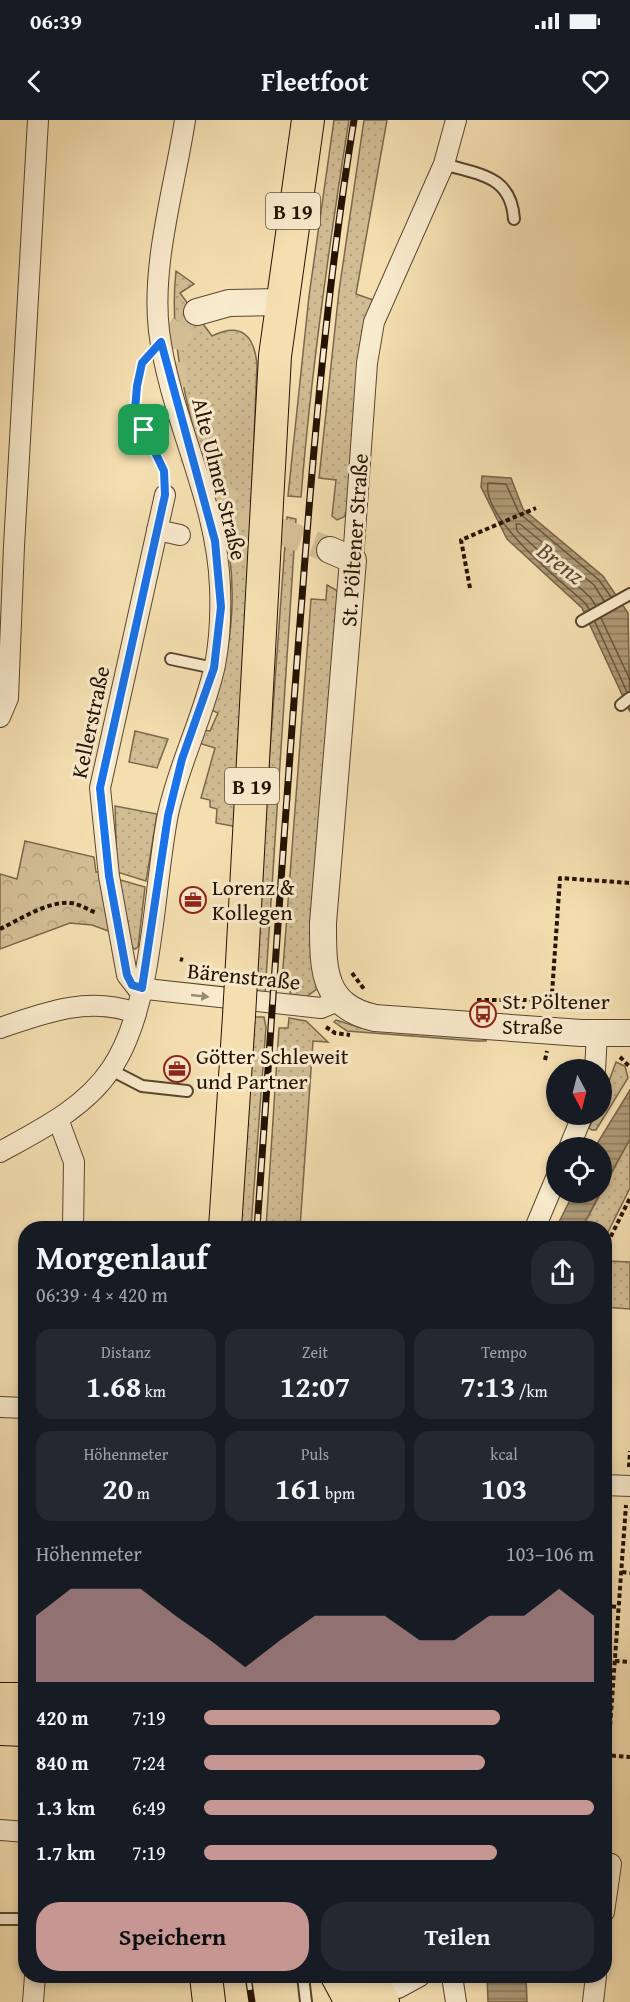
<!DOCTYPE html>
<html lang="de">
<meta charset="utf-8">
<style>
body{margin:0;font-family:"Gentium Book Plus",serif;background:#242831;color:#f1f3f6;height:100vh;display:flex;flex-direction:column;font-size:22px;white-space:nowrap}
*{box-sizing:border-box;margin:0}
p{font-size:20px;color:#9ea1a6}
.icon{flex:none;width:33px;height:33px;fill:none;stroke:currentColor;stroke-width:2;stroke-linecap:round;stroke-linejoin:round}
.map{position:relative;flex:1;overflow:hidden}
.details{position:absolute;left:18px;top:1101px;width:594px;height:762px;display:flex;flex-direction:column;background:#171b24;border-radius:24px;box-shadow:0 3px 9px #0003}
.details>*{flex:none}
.needle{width:39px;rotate:173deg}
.tools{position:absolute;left:546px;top:939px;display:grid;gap:12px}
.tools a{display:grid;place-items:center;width:66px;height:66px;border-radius:50%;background:#171b24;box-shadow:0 3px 9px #0003;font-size:30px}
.pin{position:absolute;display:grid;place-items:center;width:51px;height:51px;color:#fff;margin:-26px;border-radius:12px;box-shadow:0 3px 9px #0006}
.round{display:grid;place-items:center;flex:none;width:63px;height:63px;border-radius:24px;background:#242831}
.head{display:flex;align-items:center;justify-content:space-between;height:102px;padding:0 18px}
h1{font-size:33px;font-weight:800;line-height:45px}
.stats{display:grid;grid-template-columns:repeat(3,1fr);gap:9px;height:102px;padding:6px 18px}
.stats div{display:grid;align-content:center;border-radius:15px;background:#242831;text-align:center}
.stats b{font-size:30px;font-weight:800}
.stats small{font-size:16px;font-weight:400}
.stats p{font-size:16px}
.chart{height:168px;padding:12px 18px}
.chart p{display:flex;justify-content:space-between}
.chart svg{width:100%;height:108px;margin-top:6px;fill:#c59692;opacity:.7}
.action{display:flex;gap:12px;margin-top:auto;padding:12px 18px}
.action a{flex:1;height:69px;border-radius:24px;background:#c59692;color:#111;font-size:24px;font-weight:800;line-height:69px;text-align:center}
.action a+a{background:#242831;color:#f1f3f6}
ul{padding:0 18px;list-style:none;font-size:20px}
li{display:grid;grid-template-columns:96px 72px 1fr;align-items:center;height:45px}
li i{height:15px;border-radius:8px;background:#c59692}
.status{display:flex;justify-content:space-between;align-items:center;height:42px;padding:0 30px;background:#171b24;direction:ltr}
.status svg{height:16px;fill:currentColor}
header{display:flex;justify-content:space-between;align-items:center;height:78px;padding:0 18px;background:#171b24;font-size:27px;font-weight:800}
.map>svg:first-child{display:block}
.grass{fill:url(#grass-dots);stroke:#7a684c;stroke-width:1.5}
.forest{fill:url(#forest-crowns);stroke:#7a684c;stroke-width:1.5}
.water{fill:url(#water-rules);stroke:#776448;stroke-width:1.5}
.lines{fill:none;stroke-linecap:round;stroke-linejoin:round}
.shore{stroke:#69563d;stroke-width:1.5}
.tertiary-tunnel{stroke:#d6c097;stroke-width:26;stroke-dasharray:26 13;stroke-linecap:butt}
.service-casing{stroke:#58462f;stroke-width:14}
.minor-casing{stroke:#58462f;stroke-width:22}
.tertiary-casing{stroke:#58462f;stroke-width:28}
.primary-casing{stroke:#241304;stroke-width:34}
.path{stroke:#241304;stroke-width:4;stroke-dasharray:4.5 3;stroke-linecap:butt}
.service{stroke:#f8eacc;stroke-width:10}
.minor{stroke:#f8eacc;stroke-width:20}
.tertiary{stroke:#f8eacc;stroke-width:26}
.primary{stroke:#f5dfb1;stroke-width:32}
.rail-casing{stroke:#241304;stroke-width:7}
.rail{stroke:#f8eacc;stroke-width:4.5;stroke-dasharray:14;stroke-linecap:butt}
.primary-bridge-casing{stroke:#241304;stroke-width:34;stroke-linecap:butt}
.primary-bridge{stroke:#f5dfb1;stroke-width:32}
.oneway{fill:#998972}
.route-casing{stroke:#fff;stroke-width:12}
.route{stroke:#1a73e8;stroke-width:8}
.labels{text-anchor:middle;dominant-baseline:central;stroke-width:6;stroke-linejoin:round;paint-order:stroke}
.shield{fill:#f8eacc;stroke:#645440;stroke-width:1.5}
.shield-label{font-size:21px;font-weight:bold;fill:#241304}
.street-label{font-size:22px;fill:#241304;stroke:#f8eacc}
.poi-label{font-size:22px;fill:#241304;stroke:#f8eacc;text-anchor:start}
.water-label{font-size:24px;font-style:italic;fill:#5b4932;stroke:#f8eacc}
</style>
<div class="status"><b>06:39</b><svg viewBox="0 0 49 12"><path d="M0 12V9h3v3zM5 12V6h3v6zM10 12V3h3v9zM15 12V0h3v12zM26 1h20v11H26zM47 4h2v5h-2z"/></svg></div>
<header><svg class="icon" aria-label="back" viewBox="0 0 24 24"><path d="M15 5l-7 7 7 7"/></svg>Fleetfoot<svg class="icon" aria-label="heart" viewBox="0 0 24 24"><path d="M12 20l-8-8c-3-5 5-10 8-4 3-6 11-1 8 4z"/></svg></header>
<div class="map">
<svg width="630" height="1882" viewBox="0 0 630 1882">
<defs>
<pattern id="grass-dots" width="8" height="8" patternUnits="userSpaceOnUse" patternTransform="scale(1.5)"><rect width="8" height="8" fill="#d1bc94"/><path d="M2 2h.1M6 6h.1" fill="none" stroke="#b3a17e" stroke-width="1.8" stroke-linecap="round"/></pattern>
<pattern id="forest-crowns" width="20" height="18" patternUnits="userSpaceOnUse" patternTransform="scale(1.5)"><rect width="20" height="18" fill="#d1bc94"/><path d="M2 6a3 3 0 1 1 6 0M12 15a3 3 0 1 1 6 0" fill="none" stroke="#b3a17e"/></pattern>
<pattern id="water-rules" width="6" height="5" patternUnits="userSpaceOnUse" patternTransform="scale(1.5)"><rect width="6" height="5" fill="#ae9a76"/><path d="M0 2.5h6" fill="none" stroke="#8d7c5f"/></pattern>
</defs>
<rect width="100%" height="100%" fill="#f5dfb1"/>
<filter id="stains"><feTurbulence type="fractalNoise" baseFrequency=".00333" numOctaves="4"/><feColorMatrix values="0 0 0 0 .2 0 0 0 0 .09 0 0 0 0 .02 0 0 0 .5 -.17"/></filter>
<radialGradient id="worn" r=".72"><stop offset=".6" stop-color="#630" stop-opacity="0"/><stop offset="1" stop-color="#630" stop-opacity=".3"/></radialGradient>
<g class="grass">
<path d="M334 0H349C329 125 311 251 301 377L288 376 309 176Z"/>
<polygon points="364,0 387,0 356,174 376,181 362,211 348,389 344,397 337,400 332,396 336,360 319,358 339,171"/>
<path d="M176 151 194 164 180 173 212 216C241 202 254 215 257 244L238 707 216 703 217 689 210 687V680L201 678 215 628 199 623 204 610 210 611 218 593 212 590C229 540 237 485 229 432 224 399 211 368 201 336 184 276 169 213 176 151Z"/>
<polygon points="287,397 296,399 265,874 255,875 253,862"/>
<polygon points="327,465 336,470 340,477 318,868 305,878 290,877 291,862 282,861 311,479 326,480"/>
<polygon points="135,611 168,619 157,648 129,642"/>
<polygon points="115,686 157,694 146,761 117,752"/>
<polygon points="117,759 145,767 138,827 135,829 129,825"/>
<polygon points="252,897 264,897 266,907 251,1108 237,1108"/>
<polygon points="289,898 306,901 328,922 313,921 300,1108 266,1108 279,908 288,908"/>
<polygon points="336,900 361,908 487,916 486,921 476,921 347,911 334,902"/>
<polygon points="616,942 625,946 628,958 596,1010 592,1010 589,1008 595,995 602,994 602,980"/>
<polygon points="630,1019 630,1068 605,1118 604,1108 582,1108"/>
<polygon points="607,1141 630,1142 630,1189 605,1187"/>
</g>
<polygon class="forest" points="25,721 94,737 96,752 103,752 114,813 92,805 70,803 0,829 0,754 17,759"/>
<g class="water">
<polygon points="482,356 511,358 523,389 603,456 628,493 630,592 582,488 507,419 481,367"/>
<polygon points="630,970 630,1019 602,1069 602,1028 595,1027"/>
<polygon points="574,1072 600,1073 582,1108 556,1108"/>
<polygon points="487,1856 526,1856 527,1882 488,1882"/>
</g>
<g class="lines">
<g class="shore">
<polyline points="596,486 590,477 517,411 516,404 520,404 594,465 604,481"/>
<path d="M589 489 585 483C561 461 481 398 488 363L506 364 519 393 599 460 611 477"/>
<polyline points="601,498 630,560"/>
<polyline points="595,502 627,572"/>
</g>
<g class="tertiary-tunnel">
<path d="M174 268C171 237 170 211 197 192"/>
<path d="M192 334C223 398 269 406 330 430"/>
</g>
<defs>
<g id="service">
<path d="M444 44C479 55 511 55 514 99"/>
<polyline points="582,501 630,474"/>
<polyline points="171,539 214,548"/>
<polyline points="621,585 630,578"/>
<polyline points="111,950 142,966 187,971"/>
<polyline points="0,1799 26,1799"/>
<polyline points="303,1856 306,1882"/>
</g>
<g id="minor">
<polyline points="165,375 100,668 109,756 127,855 137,868 321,888 340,880"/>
<polyline points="157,410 180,415"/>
<polyline points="353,440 367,243 374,202 444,44 456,0"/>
<polyline points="0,597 8,578 14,426 38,0"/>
<path d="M0 908C46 892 89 876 136 893"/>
<polyline points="595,950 597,914"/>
<polyline points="58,999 74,1042 73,1108"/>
<polyline points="569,1028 583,994"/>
<path d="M0 1032C40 1010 85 988 111 949 154 887 153 769 168 694 179 643 204 596 215 545 220 519 221 493 220 467 217 379 170 298 159 211 151 144 175 66 185 0"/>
<polyline points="535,1108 556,1058"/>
<polyline points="0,1287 26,1288"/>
<polyline points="604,1365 630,1366"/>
<polyline points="0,1710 26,1712"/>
<polyline points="604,1792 611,1744"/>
<polyline points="452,1856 456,1882"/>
<polyline points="369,1869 398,1868 420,1856"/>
<polyline points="33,1882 35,1856"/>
<polyline points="593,1882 596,1856"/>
</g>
<g id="tertiary">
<polyline points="197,192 229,183 281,182"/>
<path d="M330 430 353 440 323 803C323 849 322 886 375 898L581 913H630"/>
</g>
<g id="primary">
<polyline points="241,861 275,236 308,0"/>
<polyline points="225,1108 239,896"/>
<polyline points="0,1579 26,1579"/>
<polyline points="0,1609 26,1610"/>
<polyline points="206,1856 209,1882"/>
<polyline points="337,1856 351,1882"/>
<polyline points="370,1856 383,1882"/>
</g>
</defs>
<use href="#service" class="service-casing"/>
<use href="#minor" class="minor-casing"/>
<use href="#tertiary" class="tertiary-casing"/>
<use href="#primary" class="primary-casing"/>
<g class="path">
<path d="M145 241C141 246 140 252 139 258 126 305 161 317 164 357"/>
<polyline points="470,468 461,420 536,388"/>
<path d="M0 809C21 799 47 781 71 783 80 784 88 790 97 793"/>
<polyline points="180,839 183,840"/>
<polyline points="352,853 364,869"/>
<polyline points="477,880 551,880"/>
<polyline points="551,888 560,758 630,763"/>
<polyline points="326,907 335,913 350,915"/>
<polyline points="620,937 630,947"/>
<polyline points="545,940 547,931"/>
<polyline points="604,1130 630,1078"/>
<polyline points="629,1347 630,1331"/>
<polyline points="622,1452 630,1453"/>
<polyline points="604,1486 619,1487"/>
<polyline points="615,1541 630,1542"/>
<polyline points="604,1590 611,1590"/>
<polyline points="604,1635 630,1637"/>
<polyline points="608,1635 626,1385"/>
</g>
<use href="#service" class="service"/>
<use href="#minor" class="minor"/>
<use href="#tertiary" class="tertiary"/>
<use href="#primary" class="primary"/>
<defs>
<g id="rail">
<path d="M257 1108C272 898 285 688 302 478 314 318 328 159 354 0"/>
<polyline points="248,1856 252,1882"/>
</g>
</defs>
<use href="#rail" class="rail-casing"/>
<use href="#rail" class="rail"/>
<defs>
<polyline id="primary-bridge" points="239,896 241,861"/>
</defs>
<use href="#primary-bridge" class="primary-bridge-casing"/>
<use href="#primary-bridge" class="primary-bridge"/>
</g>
<defs><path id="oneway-solid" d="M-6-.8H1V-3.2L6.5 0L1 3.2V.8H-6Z" transform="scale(1.5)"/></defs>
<use class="oneway" href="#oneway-solid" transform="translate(200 876) rotate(6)"/>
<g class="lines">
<defs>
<polygon id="route" points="161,222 215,421 221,487 214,548 182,639 168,696 142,868 132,865 127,855 109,756 100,668 165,375 164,351 135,290 137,266 142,243"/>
</defs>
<use href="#route" class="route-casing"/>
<use href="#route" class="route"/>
</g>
<defs>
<symbol id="office-ring" viewBox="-11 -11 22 22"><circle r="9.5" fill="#f8eacc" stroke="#8f2418" stroke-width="1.5"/><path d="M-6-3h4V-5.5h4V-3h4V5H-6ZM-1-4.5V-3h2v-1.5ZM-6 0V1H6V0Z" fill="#8f2418"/></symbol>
<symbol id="bus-ring" viewBox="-11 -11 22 22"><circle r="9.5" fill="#f8eacc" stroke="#8f2418" stroke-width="1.5"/><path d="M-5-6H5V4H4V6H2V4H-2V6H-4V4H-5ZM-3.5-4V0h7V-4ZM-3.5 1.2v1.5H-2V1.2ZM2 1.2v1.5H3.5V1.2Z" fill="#8f2418"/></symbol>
</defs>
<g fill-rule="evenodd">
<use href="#office-ring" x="178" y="765" width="30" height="30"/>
<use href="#bus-ring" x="468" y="879" width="30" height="30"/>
<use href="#office-ring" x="162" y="934" width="30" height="30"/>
</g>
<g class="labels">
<g class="shield">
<rect x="266" y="73" width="54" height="36" rx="4.5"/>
<rect x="225" y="648" width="54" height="36" rx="4.5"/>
</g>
<g class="shield-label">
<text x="293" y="91">B 19</text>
<text x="252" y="666">B 19</text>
</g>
<g class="street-label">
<text transform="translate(220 359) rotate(76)">Alte Ulmer Straße</text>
<text transform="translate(354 420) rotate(-86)">St. Pöltener Straße</text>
<text transform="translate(90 602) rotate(-78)">Kellerstraße</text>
<text transform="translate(244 856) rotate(6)">Bärenstraße</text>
</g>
<g class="poi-label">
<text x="212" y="767">Lorenz &amp;<tspan x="212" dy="25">Kollegen</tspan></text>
<text x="502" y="881">St. Pöltener<tspan x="502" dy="25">Straße</tspan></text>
<text x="196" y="936">Götter Schleweit<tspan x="196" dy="25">und Partner</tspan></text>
</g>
<g class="water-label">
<text transform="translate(561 443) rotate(38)">Brenz</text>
</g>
</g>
<rect width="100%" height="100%" filter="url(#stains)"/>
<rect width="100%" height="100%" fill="url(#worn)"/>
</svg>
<div class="tools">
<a><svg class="needle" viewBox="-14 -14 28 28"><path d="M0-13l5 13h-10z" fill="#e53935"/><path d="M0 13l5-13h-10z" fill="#9ea1a6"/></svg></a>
<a><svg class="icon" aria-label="locate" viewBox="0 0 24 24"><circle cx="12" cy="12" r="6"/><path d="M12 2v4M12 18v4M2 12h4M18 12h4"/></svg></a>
</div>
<div class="pin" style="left:144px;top:310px;background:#1e9e55"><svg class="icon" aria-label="arrive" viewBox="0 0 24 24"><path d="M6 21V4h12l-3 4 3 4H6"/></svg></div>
<section class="details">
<div class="head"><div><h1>Morgenlauf</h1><p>06:39 · 4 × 420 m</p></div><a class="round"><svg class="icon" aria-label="share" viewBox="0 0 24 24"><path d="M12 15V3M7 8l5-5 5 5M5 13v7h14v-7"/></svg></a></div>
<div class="stats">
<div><p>Distanz</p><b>1.68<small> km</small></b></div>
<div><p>Zeit</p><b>12:07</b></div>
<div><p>Tempo</p><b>7:13<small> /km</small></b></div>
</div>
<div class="stats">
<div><p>Höhenmeter</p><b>20<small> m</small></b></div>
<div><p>Puls</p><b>161<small> bpm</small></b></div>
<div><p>kcal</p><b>103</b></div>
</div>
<div class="chart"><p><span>Höhenmeter</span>103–106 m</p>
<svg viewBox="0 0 160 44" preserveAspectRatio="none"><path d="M0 44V17L10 6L20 6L30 6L40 17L50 27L60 38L70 27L80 17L90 17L100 17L110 27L120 27L130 17L140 17L150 6L160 17V44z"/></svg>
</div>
<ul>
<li><b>420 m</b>7:19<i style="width:76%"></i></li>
<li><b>840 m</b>7:24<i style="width:72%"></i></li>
<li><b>1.3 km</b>6:49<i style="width:100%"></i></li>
<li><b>1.7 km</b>7:19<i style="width:75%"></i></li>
</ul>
<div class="action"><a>Speichern</a><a>Teilen</a></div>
</section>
</div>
